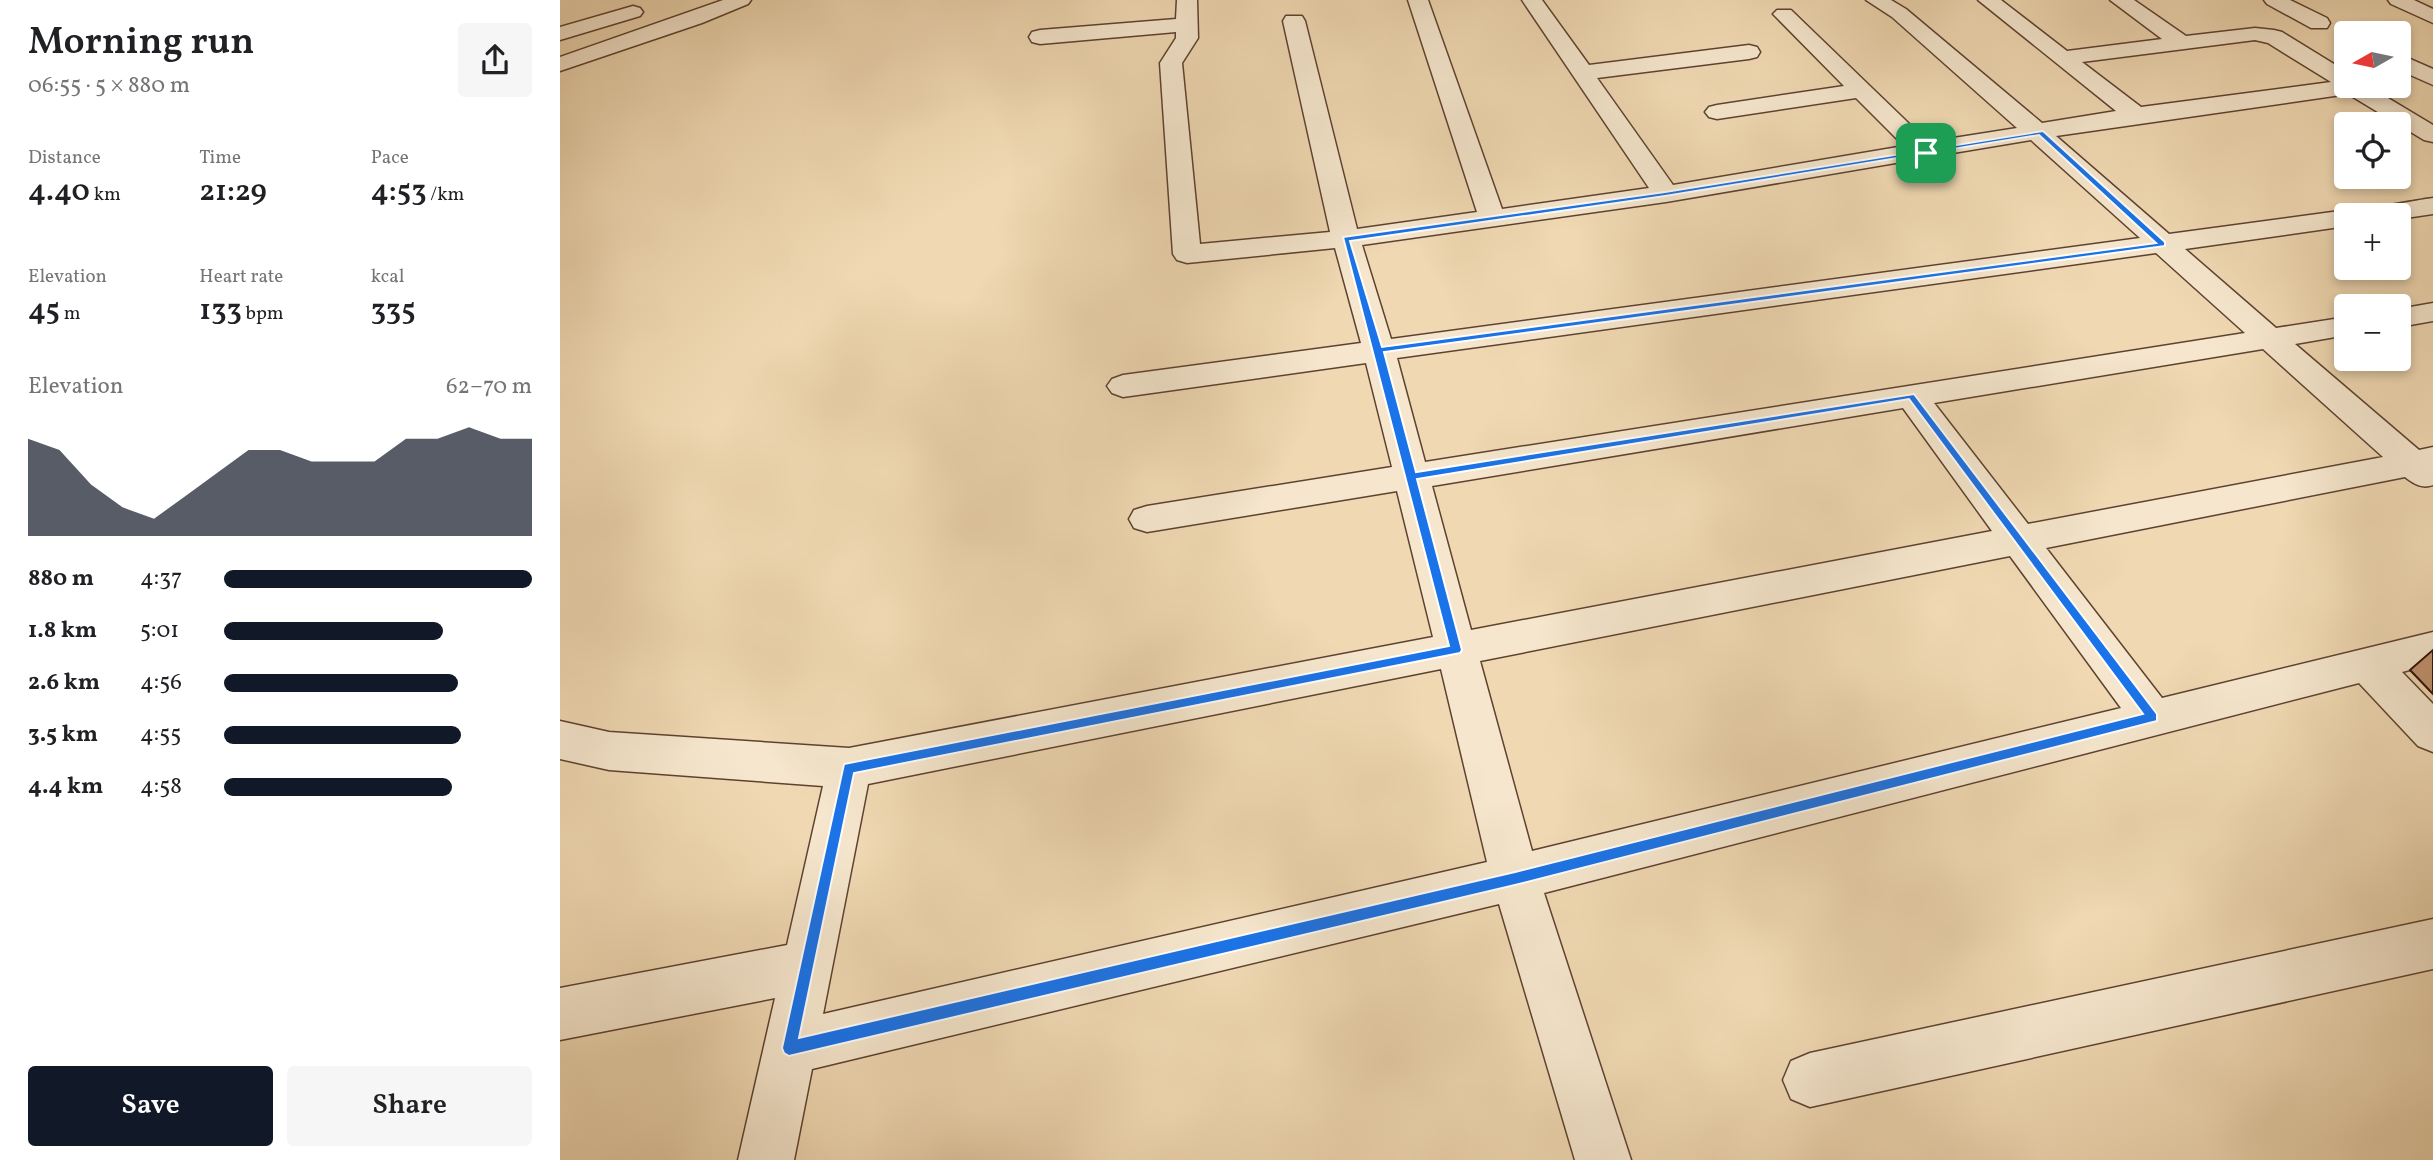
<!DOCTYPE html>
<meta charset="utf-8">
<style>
body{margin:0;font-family:Vollkorn,serif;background:#f6f6f6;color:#202124;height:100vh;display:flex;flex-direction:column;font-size:26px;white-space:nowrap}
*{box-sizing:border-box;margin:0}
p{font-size:23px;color:#757577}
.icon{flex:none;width:38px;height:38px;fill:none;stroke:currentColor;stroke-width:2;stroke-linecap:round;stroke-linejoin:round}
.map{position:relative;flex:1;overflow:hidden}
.details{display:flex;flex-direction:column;background:#fff;width:560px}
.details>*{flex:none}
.needle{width:46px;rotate:261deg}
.controls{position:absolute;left:1774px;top:21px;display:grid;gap:14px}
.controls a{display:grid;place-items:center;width:77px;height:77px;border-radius:7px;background:#fff;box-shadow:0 4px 10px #0003;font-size:35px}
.pin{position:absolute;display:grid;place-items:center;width:60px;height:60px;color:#fff;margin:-30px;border-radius:14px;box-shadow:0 4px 10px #0006}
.round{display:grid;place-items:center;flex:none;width:74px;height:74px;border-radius:7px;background:#f6f6f6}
.head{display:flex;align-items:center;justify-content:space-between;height:119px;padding:0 28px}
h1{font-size:38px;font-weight:600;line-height:52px}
.figures{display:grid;grid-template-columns:repeat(3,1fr);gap:10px;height:119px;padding:7px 28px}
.figures div{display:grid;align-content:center}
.figures b{font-size:30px;font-weight:600}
.figures small{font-size:19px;font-weight:400}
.figures p{font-size:19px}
.chart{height:196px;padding:14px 28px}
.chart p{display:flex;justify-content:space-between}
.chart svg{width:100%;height:126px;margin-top:7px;fill:#111827;opacity:.7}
.button{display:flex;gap:14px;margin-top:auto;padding:14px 28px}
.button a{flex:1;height:80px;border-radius:7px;background:#111827;color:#fff;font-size:28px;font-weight:600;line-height:80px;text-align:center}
.button a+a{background:#f6f6f6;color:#202124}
ul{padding:0 28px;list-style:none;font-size:23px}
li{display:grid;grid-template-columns:112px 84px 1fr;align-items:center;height:52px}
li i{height:18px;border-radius:9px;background:#111827}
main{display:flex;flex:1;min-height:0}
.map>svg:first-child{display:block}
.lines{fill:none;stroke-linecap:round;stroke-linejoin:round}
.street-casing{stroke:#5e4231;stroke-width:3}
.street{fill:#f5e6cd;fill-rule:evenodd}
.wall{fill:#c0926f;stroke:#2e1006;stroke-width:2}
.route{fill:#1a73e8;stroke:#fff;stroke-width:2;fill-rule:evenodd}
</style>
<main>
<section class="details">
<div class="head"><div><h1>Morning run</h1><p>06:55 · 5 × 880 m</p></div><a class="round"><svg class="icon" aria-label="share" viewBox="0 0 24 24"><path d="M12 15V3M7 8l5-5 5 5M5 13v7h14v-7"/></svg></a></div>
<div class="figures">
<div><p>Distance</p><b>4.40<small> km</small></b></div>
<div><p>Time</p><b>21:29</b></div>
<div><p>Pace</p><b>4:53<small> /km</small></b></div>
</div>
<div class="figures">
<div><p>Elevation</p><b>45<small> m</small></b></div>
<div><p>Heart rate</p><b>133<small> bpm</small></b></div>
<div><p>kcal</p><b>335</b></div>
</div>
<div class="chart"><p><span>Elevation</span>62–70 m</p>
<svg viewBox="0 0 160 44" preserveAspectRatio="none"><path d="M0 44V10L10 14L20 26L30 34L40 38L50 30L60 22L70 14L80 14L90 18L100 18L110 18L120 10L130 10L140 6L150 10L160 10V44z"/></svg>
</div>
<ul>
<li><b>880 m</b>4:37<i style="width:100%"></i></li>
<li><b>1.8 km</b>5:01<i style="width:71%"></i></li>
<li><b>2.6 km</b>4:56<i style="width:76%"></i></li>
<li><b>3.5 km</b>4:55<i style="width:77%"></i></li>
<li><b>4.4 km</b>4:58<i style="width:74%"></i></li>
</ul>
<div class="button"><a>Save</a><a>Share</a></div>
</section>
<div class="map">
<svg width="1873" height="1160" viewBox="0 0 1873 1160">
<rect width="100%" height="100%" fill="#efd8b2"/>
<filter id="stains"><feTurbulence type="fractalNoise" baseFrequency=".00286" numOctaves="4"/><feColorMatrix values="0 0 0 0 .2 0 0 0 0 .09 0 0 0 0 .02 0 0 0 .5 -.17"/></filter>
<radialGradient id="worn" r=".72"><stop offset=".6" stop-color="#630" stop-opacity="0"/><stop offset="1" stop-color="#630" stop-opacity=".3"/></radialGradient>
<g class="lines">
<defs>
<g id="street">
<polygon points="163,0 191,0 188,4 142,23 0,71 0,57"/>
<path d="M617 0H637L638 38 622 63 640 244 770 232 723 21 726 16H742L745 21 797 229 917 212 848 0H868L942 209 1089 188 962 0H982L1029 65 1189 45 1197 47 1200 52 1197 57 1189 59 1037 78 1113 185 1344 146 1296 98 1157 119 1149 117 1145 112 1149 107 1157 105 1284 86 1217 18 1213 14 1217 10H1231L1368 142 1457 128 1332 17 1306 0H1331L1346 9 1482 123 1556 111 1418 0H1441L1507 51 1602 39 1550 0H1574L1626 36 1695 28 1714 30 1722 32 1787 72V86H1808L1873 125V142L1864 140 1788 94 1496 136 1609 234 1787 210C1795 212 1857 200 1873 198V214L1839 219V215H1787V226L1625 249 1716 328 1787 317V335L1735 344 1859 450 1873 447V485C1862 489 1854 484 1845 477L1486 548 1602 698 1873 632V664L1842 672 1873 704V752L1858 746 1799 683 984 893 1071 1160H1015L939 904 252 1069 234 1160H178L215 998 0 1040V988L227 945 263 786 49 770 0 759V721L49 732 289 748 873 637 837 491 587 532 574 528 569 519 574 510 587 506 832 467 806 363 563 397 552 393 547 386 552 379 563 375 801 343 775 248 627 263 617 260 613 254 600 63 616 38V32L480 44 472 42 469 37 472 32 480 30 616 19ZM1695 40 1708 43 1771 82 1581 107 1522 62ZM1471 140 1580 238 831 339 802 245 1106 202 1359 159 1365 161 1375 156ZM1596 253 1685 333 865 462 837 358ZM1703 349 1823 457 1468 524 1374 403ZM1343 408 1432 531 911 630 872 486ZM1450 556 1561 708 972 851 920 661ZM881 669 927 862 263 1014 308 784Z"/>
<polygon points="1704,0 1730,0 1767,18 1770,23 1767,28 1751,28 1707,4"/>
<polygon points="1828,0 1854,0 1873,9 1873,23 1831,4"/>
<polygon points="73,6 80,8 83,12 80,16 0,40 0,27"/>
<polygon points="1839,54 1873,69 1873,85 1839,70"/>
<polygon points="1873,303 1873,321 1839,327 1839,309"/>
<polygon points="1873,919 1873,969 1250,1107 1231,1099 1223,1080 1231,1061 1250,1053"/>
</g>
</defs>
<use href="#street" class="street-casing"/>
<use href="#street" class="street"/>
</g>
<polygon class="wall" points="1873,650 1873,694 1850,670"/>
<path class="route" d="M1483 131 1605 242V246L824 352 856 472 1354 394 1597 714V721L955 885 229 1056 224 1053 222 1048 284 764 889 646 783 237 1105 192ZM1479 135 1596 243 822 347 790 241 1105 196ZM1349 399 1583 714 955 872 239 1038 294 773 900 653 902 650 857 479Z"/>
<rect width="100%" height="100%" filter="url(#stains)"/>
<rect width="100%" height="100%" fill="url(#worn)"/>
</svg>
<div class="controls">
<a><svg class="needle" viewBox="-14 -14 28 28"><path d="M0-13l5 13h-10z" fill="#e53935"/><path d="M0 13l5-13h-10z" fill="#757577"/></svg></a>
<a><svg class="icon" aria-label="locate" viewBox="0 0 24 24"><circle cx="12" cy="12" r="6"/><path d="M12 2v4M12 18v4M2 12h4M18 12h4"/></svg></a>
<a>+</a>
<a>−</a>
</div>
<div class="pin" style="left:1366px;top:153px;background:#1e9e55"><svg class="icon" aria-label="arrive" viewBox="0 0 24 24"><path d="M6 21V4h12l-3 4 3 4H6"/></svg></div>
</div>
</main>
